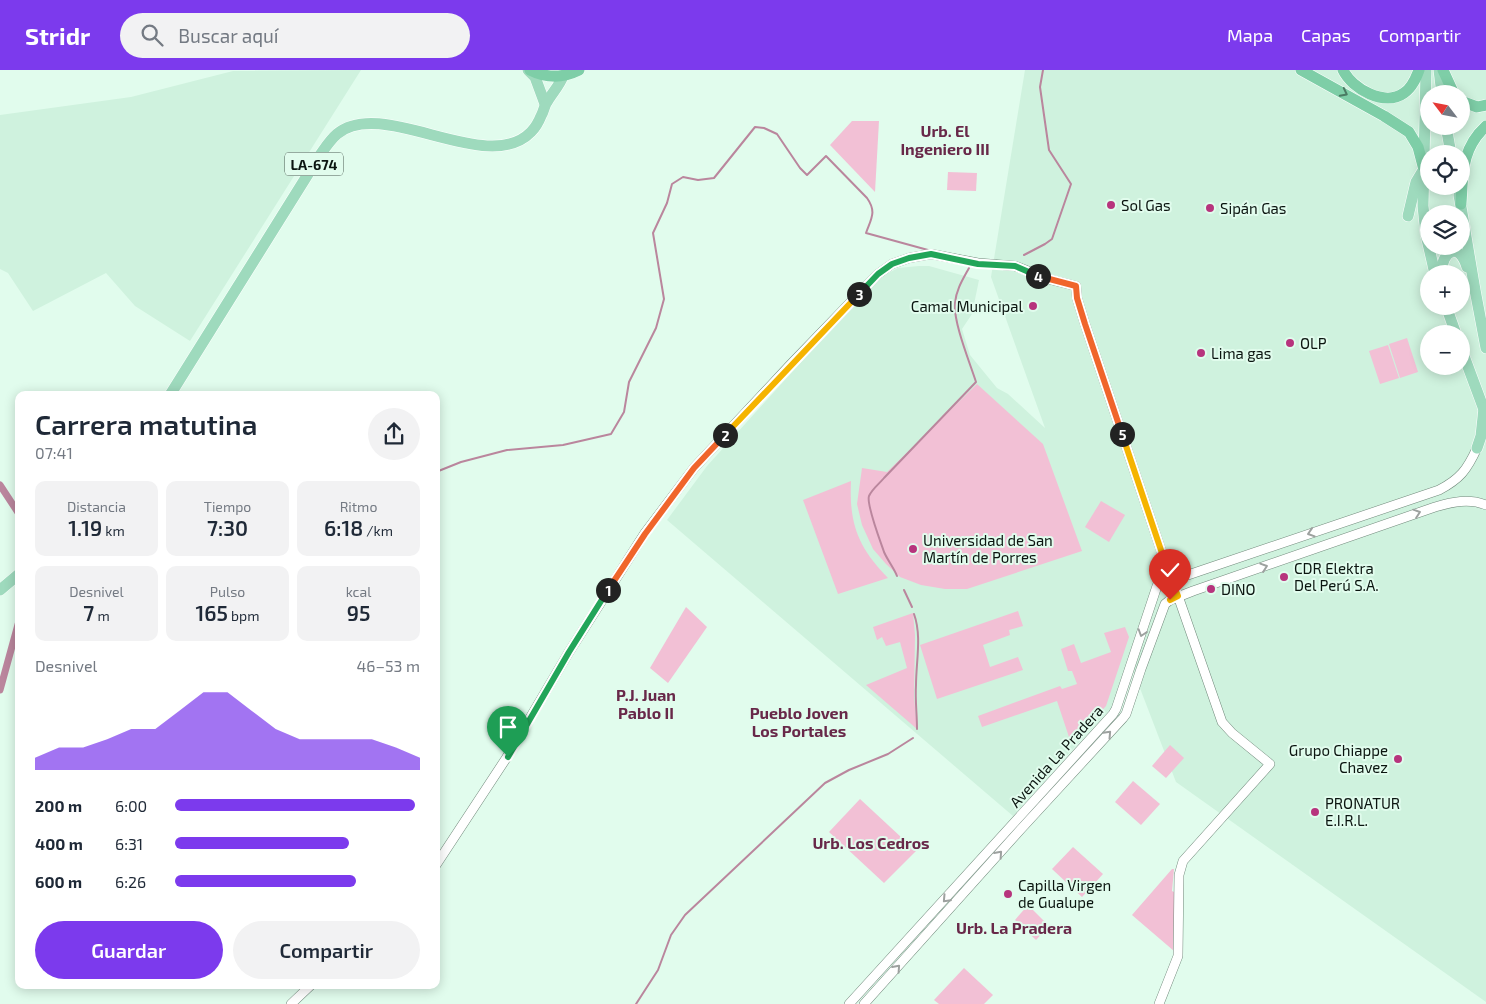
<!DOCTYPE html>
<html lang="es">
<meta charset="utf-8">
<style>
body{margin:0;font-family:"Exo 2",sans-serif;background:#f2f2f3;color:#1f2937;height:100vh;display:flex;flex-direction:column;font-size:19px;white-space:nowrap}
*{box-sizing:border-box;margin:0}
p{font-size:16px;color:#747a83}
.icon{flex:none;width:28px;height:28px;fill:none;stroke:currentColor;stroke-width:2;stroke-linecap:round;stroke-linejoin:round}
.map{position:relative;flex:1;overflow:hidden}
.panel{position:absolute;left:15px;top:321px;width:425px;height:598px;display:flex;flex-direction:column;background:#fff;border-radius:10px;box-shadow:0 2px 12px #0003}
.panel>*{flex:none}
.needle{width:32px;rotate:302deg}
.buttons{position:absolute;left:1420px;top:15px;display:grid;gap:10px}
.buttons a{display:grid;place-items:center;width:50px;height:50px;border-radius:50%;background:#fff;box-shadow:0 2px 12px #0003;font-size:25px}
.pin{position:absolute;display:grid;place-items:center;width:42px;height:42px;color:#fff;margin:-51px -21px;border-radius:50% 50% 50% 0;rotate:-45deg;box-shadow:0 0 5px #0007}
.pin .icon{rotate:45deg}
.km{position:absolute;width:25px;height:25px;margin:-12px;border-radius:50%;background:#222;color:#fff;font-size:14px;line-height:25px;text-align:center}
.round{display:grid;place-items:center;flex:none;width:52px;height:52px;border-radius:26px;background:#f2f2f3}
.headline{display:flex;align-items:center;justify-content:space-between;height:85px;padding:0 20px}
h1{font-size:28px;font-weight:600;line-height:38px}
.stats{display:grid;grid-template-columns:repeat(3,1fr);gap:8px;height:85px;padding:5px 20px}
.stats div{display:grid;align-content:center;border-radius:10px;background:#f2f2f3;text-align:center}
.stats b{font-size:21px;font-weight:600}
.stats small{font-size:14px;font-weight:400}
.stats p{font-size:14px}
.chart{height:140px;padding:10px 20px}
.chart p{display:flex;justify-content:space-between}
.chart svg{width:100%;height:90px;margin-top:5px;fill:#7c3aed;opacity:.7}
.button{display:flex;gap:10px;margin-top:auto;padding:10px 20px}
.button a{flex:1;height:58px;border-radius:30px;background:#7c3aed;color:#fff;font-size:20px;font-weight:600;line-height:58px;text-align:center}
.button a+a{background:#f2f2f3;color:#1f2937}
ul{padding:0 20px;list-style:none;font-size:16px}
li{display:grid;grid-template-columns:80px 60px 1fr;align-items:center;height:38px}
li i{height:12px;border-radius:6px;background:#7c3aed}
header{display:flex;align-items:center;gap:30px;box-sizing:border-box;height:70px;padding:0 25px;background:#7c3aed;color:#fff}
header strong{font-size:24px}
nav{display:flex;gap:28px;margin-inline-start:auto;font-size:18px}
.search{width:350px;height:45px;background:#f2f2f3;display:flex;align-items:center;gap:12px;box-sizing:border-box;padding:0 18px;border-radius:28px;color:#747a83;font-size:19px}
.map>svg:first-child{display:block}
.built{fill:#cff2de;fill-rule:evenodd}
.green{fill:#f2c0d5}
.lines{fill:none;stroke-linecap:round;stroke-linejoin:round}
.stream{stroke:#ba869d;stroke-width:2}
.canal{stroke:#ba869d;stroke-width:7}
.tertiary-casing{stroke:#71897b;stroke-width:10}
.primary-casing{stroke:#fff;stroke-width:12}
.trunk-casing{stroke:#fff;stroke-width:12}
.tertiary{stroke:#fff;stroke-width:9}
.primary{stroke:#9edabd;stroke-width:11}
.trunk{stroke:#7ecea7;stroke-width:11}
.oneway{stroke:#4a7b63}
.oneway2{stroke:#9da19f}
.split-1-casing{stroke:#fff;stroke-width:10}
.split-2-casing{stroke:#fff;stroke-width:10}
.split-3-casing{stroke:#fff;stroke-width:10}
.split-4-casing{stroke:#fff;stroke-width:10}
.split-5-casing{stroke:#fff;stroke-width:10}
.split-6-casing{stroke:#fff;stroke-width:10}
.split-1{stroke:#22a559;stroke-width:6}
.split-2{stroke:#f0652b;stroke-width:6}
.split-3{stroke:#f5b400;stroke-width:6}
.split-4{stroke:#22a559;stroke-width:6}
.split-5{stroke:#f0652b;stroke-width:6}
.split-6{stroke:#f5b400;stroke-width:6}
.poi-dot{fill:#b7347d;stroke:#e1fced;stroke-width:2}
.labels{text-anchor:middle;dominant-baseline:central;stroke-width:4;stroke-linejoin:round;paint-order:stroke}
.shield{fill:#e1fced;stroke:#4b5a52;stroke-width:1}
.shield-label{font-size:14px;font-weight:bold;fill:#0b1510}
.poi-label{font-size:15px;fill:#0b1510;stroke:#e1fced;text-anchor:start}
.street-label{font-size:15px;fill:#0b1510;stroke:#e1fced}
.neighbourhood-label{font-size:16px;font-weight:bold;fill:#682849;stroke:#e1fced}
</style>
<header>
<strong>Stridr</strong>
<div class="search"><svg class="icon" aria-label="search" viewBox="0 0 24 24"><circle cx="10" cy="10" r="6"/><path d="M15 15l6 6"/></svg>Buscar aquí</div>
<nav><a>Mapa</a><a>Capas</a><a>Compartir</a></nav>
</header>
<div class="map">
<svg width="1486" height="934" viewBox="0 0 1486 934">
<rect width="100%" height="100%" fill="#e1fced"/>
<g class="built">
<polygon points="361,0 190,271 135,236 106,203 33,241 8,203 0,199 0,45 131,27 233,1"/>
<path d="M1025 0H1486V932L1176 712 1128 587 1111 638 1061 692H1056L1051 699V704L1013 746 667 450 707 396 871 215 879 208 898 198 919 196H929L979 210 972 244 962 259 970 285 997 318 1008 324 1045 358 991 207ZM1429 24H1461V56H1429ZM1429 84H1461V116H1429ZM1429 144H1461V176H1429ZM1429 204H1461V236H1429ZM1429 264H1461V296H1429Z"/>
</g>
<g class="green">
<polygon points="852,51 879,51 875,122 830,75"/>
<polygon points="948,102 977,103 976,121 947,120"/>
<polygon points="1407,268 1418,302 1400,308 1389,274"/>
<polygon points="1388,275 1399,308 1380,314 1369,281"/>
<polygon points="977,314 1043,374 1082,481 967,519 945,519 921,515 900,507 886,494 873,479 862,455 857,434 862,398 887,402"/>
<path d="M851 411C849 454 858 477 888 508L838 524 803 430Z"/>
<polygon points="1101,431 1125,445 1109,472 1085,457"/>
<polygon points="686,537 707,557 668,613 650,598"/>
<polygon points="1018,541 1023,556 1009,560 1010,565 983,575 990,597 1018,587 1023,600 937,629 920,575"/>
<polygon points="913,543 915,565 914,627 917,659 866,615 907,598 900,572 886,576 882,567 877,570 873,557"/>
<polygon points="1125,557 1129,567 1106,636 1071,673 1057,631 982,657 978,646 1060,616 1062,619 1077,614 1072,601 1068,601 1061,579 1074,574 1081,593 1111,582 1104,563"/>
<polygon points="1170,675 1184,688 1166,708 1152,696"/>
<polygon points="1133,711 1160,734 1141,755 1115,732"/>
<polygon points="860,729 916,781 884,813 829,762"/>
<polygon points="1073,777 1103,804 1082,827 1052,799"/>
<polygon points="1172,799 1174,799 1172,821 1176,823 1174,881 1132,845"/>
<polygon points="1028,835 1049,856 1036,870 1015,850"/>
<polygon points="964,898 993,925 984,934 939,934 934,930"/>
</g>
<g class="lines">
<g class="stream">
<polyline points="1024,185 1045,174 1052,169 1071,114 1049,80 1040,17 1043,0"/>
<path d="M436 402 461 392 507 380 563 375 611 364 624 342 629 312 656 258 664 229 653 163 667 133 672 114 683 107 698 110 714 108 755 57 764 58 777 64 800 98 807 105 826 86 867 128C877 142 871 149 866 163L928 180"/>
<path d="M897 506C894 498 888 491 884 482 881 473 866 434 869 426 872 419 880 413 884 408L976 312C970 293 953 252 955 233 956 220 963 209 969 198"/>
<polyline points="904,520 912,537"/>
<path d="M914 544C922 566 916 592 916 615 915 630 917 644 917 659"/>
<polyline points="636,934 658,900 671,865 685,845 825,713 849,700 888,684 913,668"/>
</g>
<g class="canal">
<polyline points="0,415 19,444"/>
<polyline points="0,620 19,551"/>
</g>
<defs>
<g id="tertiary">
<polyline points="436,795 507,687 569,582 645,463 694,398 790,295 878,204 892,194 909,188 931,184 978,193 1015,196 1048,209 1076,216 1077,228 1085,254 1170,507 1178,526 1222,652 1232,663 1270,694 1183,791 1179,805 1178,886 1159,934"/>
<polyline points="291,934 311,915"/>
<path d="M849 934 1113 644 1116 639 1157 516C1166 506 1176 505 1188 505L1439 420C1460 409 1467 400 1477 378"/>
<path d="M864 934 1021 759 1123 648 1126 644 1141 599 1165 534 1170 530 1193 521 1435 437C1452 432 1469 428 1486 435"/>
</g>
<g id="primary">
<polyline points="528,0 535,7 545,34"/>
<polyline points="1426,0 1423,136 1426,165 1435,204"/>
<polyline points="1439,0 1442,24"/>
<polyline points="1446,56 1451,84"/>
<polyline points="1459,125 1475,220 1486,278"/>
<polyline points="1408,146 1416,112 1422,102"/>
<path d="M1441 204C1442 180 1459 171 1467 197"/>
<polyline points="1446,236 1456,264"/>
<polyline points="1461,278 1486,345"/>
<path d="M170 325 320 85C325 78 330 70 337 64 383 26 487 107 531 62 535 58 539 51 541 46 544 41 544 36 547 32 552 23 560 15 563 6"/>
<polyline points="1477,378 1481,366 1484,338"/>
<polyline points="0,520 19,504"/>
</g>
<g id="trunk">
<path d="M530 0C546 8 563 8 579 0"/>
<polyline points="1301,0 1384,46 1409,62 1418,77 1423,96"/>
<path d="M1343 0C1352 19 1385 37 1404 23 1412 18 1416 8 1419 0"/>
<polyline points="1443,0 1454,24"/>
<polyline points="1461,31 1477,37 1486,35"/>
<path d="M1461 134C1463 104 1461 79 1486 56"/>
</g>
</defs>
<use href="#tertiary" class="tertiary-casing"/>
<use href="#primary" class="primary-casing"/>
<use href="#trunk" class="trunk-casing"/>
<use href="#tertiary" class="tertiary"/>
<use href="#primary" class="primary"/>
<use href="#trunk" class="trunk"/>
</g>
<defs><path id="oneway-chevron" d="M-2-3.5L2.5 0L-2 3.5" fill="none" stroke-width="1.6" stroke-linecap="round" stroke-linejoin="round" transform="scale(1.25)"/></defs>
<use class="oneway" href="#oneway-chevron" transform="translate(1344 23) rotate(27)"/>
<g class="oneway2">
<use href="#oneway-chevron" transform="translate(1417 443) rotate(-19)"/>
<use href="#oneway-chevron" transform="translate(1311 463) rotate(162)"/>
<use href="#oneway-chevron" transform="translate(1264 497) rotate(-19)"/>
<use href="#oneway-chevron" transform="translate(1142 563) rotate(108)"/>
<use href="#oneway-chevron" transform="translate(1108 664) rotate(-47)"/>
<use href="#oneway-chevron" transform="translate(999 784) rotate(-48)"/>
<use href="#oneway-chevron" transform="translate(946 829) rotate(133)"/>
<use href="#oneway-chevron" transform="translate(897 898) rotate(-48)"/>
</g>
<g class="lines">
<defs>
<polyline id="split-1" points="508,687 569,582 608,520"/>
<polyline id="split-2" points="608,520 645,464 694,398 725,365"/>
<polyline id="split-3" points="725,365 859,224"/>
<polyline id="split-4" points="859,224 878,204 892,194 909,188 931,184 978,194 1015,196 1038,206"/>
<polyline id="split-5" points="1038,206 1076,216 1077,228 1085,254 1122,364"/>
<polyline id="split-6" points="1122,364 1170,507 1178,526 1170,530"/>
</defs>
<use href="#split-1" class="split-1-casing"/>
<use href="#split-2" class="split-2-casing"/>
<use href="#split-3" class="split-3-casing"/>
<use href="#split-4" class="split-4-casing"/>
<use href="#split-5" class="split-5-casing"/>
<use href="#split-6" class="split-6-casing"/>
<use href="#split-1" class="split-1"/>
<use href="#split-2" class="split-2"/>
<use href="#split-3" class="split-3"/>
<use href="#split-4" class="split-4"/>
<use href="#split-5" class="split-5"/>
<use href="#split-6" class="split-6"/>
</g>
<g class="poi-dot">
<circle cx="1111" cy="135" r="5"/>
<circle cx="1210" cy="138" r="5"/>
<circle cx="1033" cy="236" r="5"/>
<circle cx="1290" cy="273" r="5"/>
<circle cx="1201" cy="283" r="5"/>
<circle cx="913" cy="479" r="5"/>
<circle cx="1284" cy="507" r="5"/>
<circle cx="1211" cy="519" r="5"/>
<circle cx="1398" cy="689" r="5"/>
<circle cx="1315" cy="742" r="5"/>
<circle cx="1008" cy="824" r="5"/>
</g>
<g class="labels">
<rect class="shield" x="285" y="82.5" width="58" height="23" rx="4"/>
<g class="shield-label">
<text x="314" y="94">LA-674</text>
</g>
<g class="poi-label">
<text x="1121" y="135">Sol Gas</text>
<text x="1220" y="138">Sipán Gas</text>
<text x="1023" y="236" text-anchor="end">Camal Municipal</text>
<text x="1300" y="273">OLP</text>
<text x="1211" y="283">Lima gas</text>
<text x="923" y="470">Universidad de San<tspan x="923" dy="17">Martín de Porres</tspan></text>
<text x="1294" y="498">CDR Elektra<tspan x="1294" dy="17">Del Perú S.A.</tspan></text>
<text x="1221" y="519">DINO</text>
<text x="1388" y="680" text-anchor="end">Grupo Chiappe<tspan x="1388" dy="17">Chavez</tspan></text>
<text x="1325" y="733">PRONATUR<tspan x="1325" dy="17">E.I.R.L.</tspan></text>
<text x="1018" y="815">Capilla Virgen<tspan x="1018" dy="17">de Gualupe</tspan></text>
</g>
<g class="street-label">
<text transform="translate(1056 686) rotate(-48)">Avenida La Pradera</text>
</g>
<g class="neighbourhood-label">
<text x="945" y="60">Urb. El<tspan x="945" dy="18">Ingeniero III</tspan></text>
<text x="646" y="624">P.J. Juan<tspan x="646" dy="18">Pablo II</tspan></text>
<text x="799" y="642">Pueblo Joven<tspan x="799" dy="18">Los Portales</tspan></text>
<text x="871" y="772">Urb. Los Cedros</text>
<text x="1014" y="857">Urb. La Pradera</text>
</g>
</g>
</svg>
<div class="buttons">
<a><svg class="needle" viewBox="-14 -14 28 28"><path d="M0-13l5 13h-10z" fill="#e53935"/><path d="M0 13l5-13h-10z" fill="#747a83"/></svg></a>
<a><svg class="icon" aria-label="locate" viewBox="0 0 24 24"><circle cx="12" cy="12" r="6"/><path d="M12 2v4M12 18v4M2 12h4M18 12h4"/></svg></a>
<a><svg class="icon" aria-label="layers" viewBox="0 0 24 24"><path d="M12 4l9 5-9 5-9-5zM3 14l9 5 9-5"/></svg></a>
<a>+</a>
<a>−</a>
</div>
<div class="pin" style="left:508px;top:687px;background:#1e9e55"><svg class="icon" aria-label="arrive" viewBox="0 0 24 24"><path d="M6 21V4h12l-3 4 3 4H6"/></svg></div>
<div class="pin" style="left:1170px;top:530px;background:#d93025"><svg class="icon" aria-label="check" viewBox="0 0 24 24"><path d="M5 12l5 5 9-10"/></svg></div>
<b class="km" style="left:608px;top:520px">1</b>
<b class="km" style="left:725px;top:365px">2</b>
<b class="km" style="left:859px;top:224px">3</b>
<b class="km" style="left:1038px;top:206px">4</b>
<b class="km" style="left:1122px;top:364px">5</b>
<section class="panel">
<div class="headline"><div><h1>Carrera matutina</h1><p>07:41</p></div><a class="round"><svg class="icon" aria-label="share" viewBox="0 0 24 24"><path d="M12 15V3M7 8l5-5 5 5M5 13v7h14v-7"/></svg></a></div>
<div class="stats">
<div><p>Distancia</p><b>1.19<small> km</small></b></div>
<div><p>Tiempo</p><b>7:30</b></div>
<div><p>Ritmo</p><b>6:18<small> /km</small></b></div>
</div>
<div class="stats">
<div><p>Desnivel</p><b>7<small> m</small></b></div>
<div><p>Pulso</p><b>165<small> bpm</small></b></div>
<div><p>kcal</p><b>95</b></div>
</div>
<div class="chart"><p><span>Desnivel</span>46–53 m</p>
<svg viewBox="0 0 160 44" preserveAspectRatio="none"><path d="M0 44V38L10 33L20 33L30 29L40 24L50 24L60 15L70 6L80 6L90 15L100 24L110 29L120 29L130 29L140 29L150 33L160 38V44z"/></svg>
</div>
<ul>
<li><b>200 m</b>6:00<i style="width:98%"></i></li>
<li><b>400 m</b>6:31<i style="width:71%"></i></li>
<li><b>600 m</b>6:26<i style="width:74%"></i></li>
</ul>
<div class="button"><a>Guardar</a><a>Compartir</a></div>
</section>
</div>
